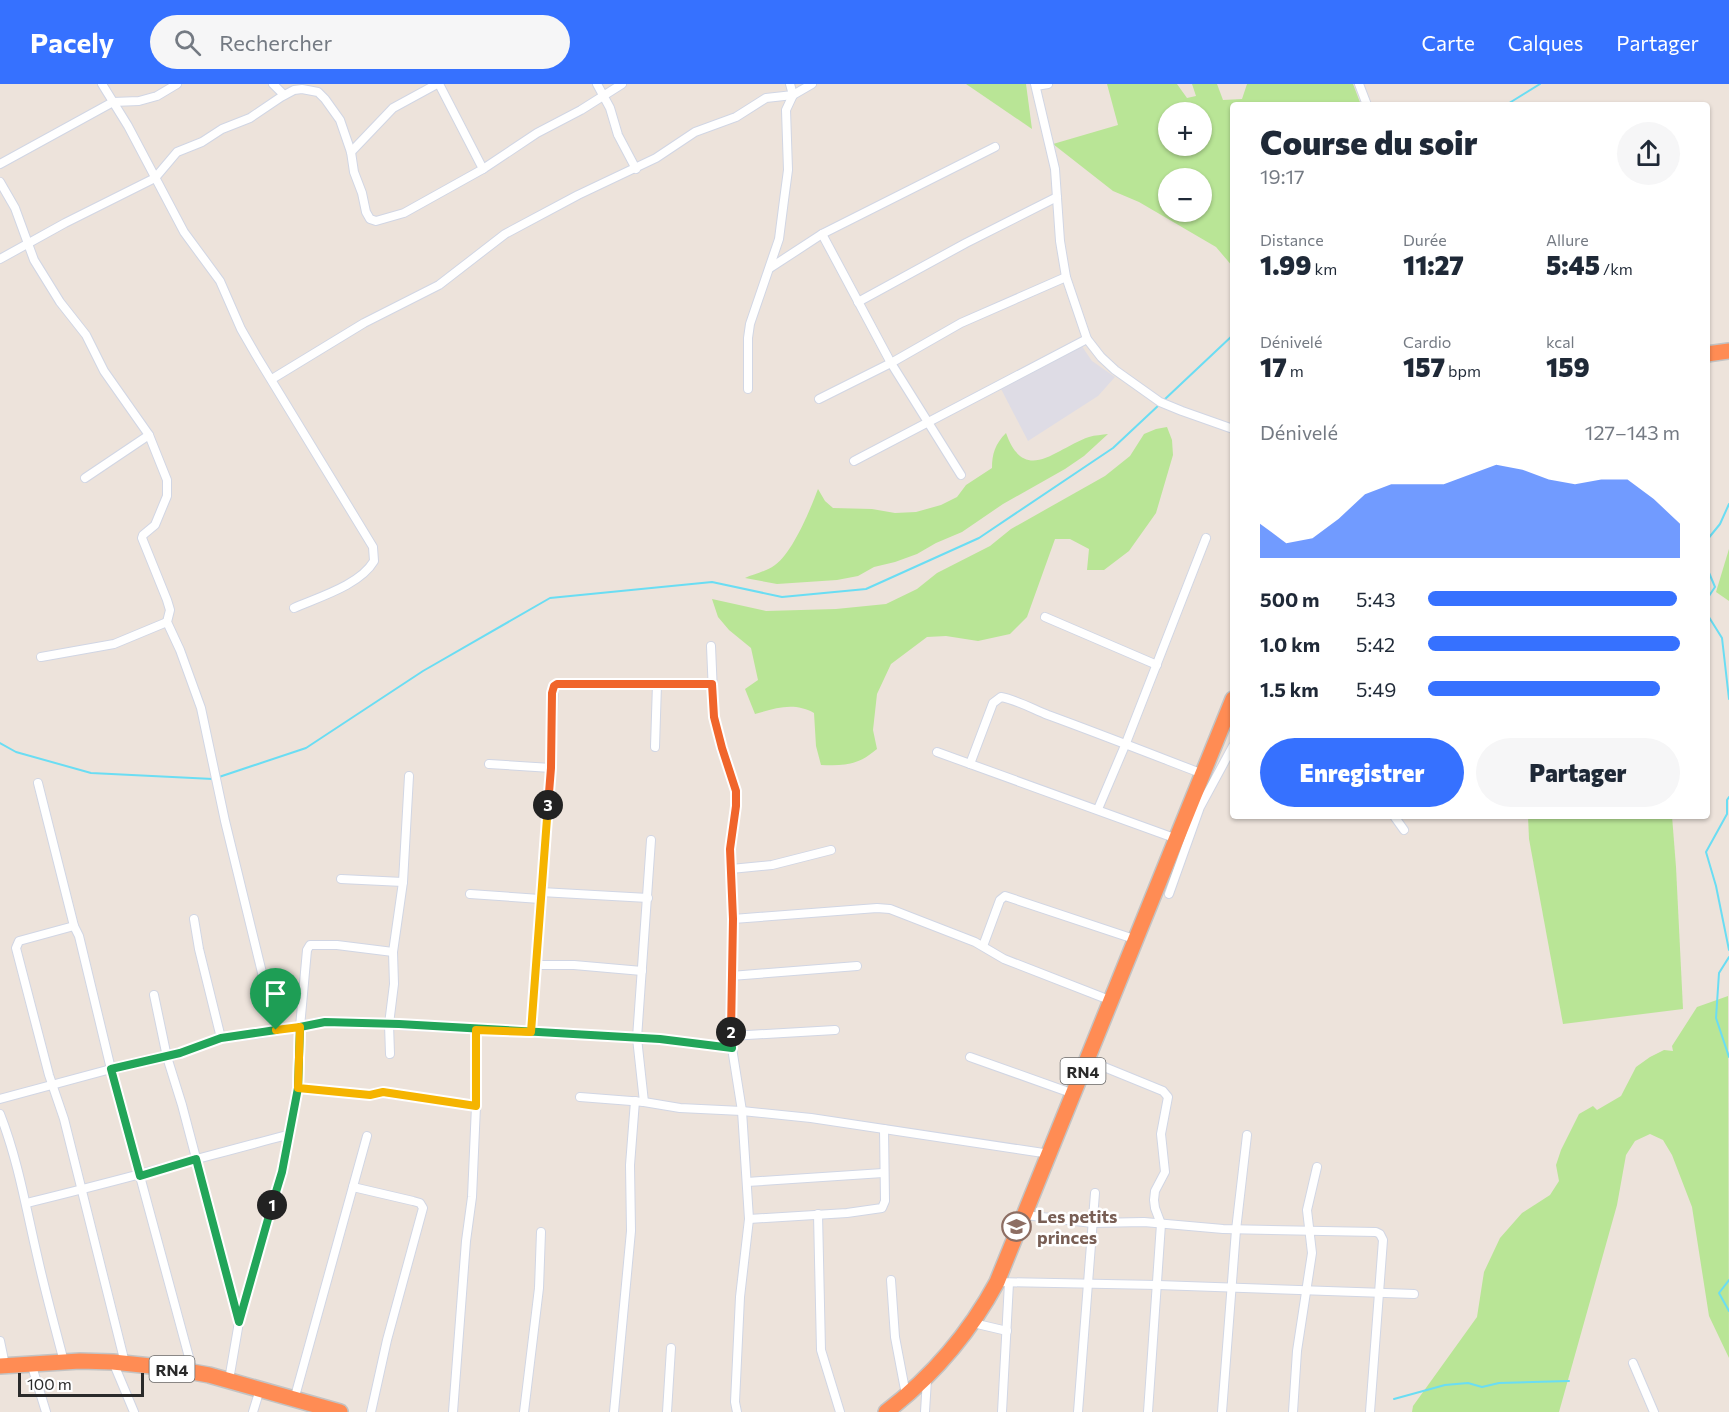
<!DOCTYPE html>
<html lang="fr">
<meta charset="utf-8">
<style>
body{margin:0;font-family:Commissioner,sans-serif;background:#f6f6f7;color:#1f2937;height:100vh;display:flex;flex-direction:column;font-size:22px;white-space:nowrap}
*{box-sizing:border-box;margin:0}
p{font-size:20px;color:#747a83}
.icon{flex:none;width:33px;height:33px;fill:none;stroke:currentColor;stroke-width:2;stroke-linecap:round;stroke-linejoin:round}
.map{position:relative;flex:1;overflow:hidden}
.panel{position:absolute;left:1230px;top:18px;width:480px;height:717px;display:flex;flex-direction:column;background:#fff;border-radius:6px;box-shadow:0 2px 4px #0004}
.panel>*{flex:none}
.buttons{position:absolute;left:1158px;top:18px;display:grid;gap:12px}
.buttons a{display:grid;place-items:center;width:54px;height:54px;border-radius:50%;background:#fff;box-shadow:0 2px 4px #0004;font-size:30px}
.scale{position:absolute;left:18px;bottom:15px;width:126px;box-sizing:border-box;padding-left:6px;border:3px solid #2a2a2a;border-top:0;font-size:16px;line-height:21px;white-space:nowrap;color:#2a2a2a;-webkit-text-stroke:4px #fff;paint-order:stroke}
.pin{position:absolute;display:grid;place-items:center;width:51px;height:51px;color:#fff;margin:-62px -26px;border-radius:50% 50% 50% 0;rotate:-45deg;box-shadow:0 0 6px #0007}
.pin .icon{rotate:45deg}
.km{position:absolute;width:30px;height:30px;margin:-15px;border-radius:50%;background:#222;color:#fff;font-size:16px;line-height:30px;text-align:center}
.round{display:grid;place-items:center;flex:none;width:63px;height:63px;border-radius:32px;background:#f6f6f7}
.overview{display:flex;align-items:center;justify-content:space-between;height:102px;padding:0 30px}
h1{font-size:33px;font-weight:800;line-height:45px}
.stats{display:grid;grid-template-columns:repeat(3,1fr);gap:9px;height:102px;padding:6px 30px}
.stats div{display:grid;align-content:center}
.stats b{font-size:26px;font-weight:800}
.stats small{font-size:16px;font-weight:400}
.stats p{font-size:16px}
.chart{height:168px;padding:12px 30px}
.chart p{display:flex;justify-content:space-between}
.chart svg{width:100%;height:108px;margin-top:6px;fill:#3671ff;opacity:.7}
.button{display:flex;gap:12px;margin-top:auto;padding:12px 30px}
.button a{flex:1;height:69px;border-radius:36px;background:#3671ff;color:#fff;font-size:24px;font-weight:800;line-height:69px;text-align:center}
.button a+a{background:#f6f6f7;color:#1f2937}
ul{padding:0 30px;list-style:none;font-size:20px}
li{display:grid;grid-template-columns:96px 72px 1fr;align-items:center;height:45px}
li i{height:15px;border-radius:8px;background:#3671ff}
header{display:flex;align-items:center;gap:36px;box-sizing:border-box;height:84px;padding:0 30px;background:#3671ff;color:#fff}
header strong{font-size:28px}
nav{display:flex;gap:33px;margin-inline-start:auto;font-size:21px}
.search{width:420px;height:54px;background:#f6f6f7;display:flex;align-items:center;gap:15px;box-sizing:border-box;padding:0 21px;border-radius:33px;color:#747a83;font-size:22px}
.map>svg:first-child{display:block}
.industrial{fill:#dedce5}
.green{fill:#b9e596;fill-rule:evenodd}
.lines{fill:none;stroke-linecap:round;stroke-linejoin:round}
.stream{stroke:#6addf3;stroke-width:2}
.street-casing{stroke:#d1d6e4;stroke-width:10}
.highway-casing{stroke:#c3c3c3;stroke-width:18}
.street{stroke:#fff;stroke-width:8}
.highway{stroke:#ff8c54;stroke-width:15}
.split-1-casing{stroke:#fff;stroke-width:12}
.split-2-casing{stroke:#fff;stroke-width:12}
.split-3-casing{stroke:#fff;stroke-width:12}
.split-4-casing{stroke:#fff;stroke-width:12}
.split-1{stroke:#22a559;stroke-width:8}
.split-2{stroke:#22a559;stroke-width:8}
.split-3{stroke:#f0652b;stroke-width:8}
.split-4{stroke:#f5b400;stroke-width:8}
.labels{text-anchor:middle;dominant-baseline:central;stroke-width:5;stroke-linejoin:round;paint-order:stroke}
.shield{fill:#fff;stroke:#6a6a6a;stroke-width:1.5}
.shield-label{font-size:16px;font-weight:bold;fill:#2a2a2a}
.education-label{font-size:18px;font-weight:bold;fill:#785e54;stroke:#fff;text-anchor:start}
</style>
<header>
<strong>Pacely</strong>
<div class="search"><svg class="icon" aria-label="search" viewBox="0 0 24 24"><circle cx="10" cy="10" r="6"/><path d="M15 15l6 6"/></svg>Rechercher</div>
<nav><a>Carte</a><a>Calques</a><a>Partager</a></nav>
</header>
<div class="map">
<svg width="1729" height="1328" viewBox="0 0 1729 1328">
<rect width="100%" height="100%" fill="#ede3db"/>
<polygon class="industrial" points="1079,258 1092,277 1115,293 1098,312 1028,357 999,301"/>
<g class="green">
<polygon points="966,0 1026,0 1032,45"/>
<path d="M1107 0H1177L1187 14 1196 12 1192 0H1217L1223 16 1242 15 1247 0H1353L1361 21H1233V183L1216 163 1139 118 1113 107 1053 60 1118 41ZM1168 28H1202V62H1168ZM1168 94H1202V128H1168Z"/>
<path d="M1167 343 1172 356 1173 371 1156 429 1129 467 1104 486H1087L1089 465 1070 455H1055L1027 533 1010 550 978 557 946 552 927 553 891 580 877 610 873 646 877 665C858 681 846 682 821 681L816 662 814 629C794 618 776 624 755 630L745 605 758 596 751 564 729 546 718 533 712 515 766 527 836 525 886 520 917 505 937 489 990 462 1011 445 1105 392 1130 372 1144 350 1156 345Z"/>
<path d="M1006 349C1025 402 1056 364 1089 353 1095 351 1102 351 1108 350L1084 372 1065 385 1003 420 962 448 936 459 917 470 895 478 874 483 858 492 837 496 777 500 745 494C754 490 767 487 775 481 793 468 810 426 818 405L825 417 833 424 872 425 895 429 916 428 941 421 957 413 966 401 992 384C992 370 995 360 1006 349Z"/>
<polygon points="1729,465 1729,517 1716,508"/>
<polygon points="1528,732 1672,732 1676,783 1683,925 1563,940 1529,755"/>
<polygon points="1728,912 1729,1274 1709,1232 1692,1123 1672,1071 1663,1056 1650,1050 1635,1057 1626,1071 1617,1121 1559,1328 1412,1328 1413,1322 1477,1233 1484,1188 1500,1154 1522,1129 1550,1111 1559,1097 1556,1081 1561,1066 1579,1030 1593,1022 1597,1026 1621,1012 1636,983 1650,973 1664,966 1673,967 1672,962 1697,923"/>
</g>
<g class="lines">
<g class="stream">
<polyline points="1506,21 1540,0"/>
<polyline points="1164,316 1233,251"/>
<polyline points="1707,456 1720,440 1729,420"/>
<polyline points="1707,484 1715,503 1707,515"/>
<polyline points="1707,530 1722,554 1729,615"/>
<polyline points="0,659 16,668 91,689 213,695"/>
<polyline points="219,693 306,664 423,587 550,514 712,498 782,513 866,505 979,454 1113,364 1160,320"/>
<polyline points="1729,713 1727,716 1727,730 1706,768 1716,802 1729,866"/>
<polyline points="1729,873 1719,889 1716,934 1729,973"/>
<polyline points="1729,1196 1719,1209 1729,1227"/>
<polyline points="1394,1315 1445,1301 1468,1299 1482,1303 1499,1299 1569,1297"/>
</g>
<defs>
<g id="street">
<path d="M102 0 128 42 184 148 220 197 241 245 256 271 373 463 374 477C360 501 319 513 294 524"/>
<polyline points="273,0 284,11"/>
<polyline points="439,0 483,85"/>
<polyline points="597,0 610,24 618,51 636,85"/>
<polyline points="1035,0 1055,85 1060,157 1066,193 1087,255 1101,273 1115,286 1160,318 1182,327 1233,345"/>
<polyline points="1359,0 1367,21"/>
<polyline points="1036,2 1048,0"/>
<polyline points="351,68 393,24 437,0"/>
<polyline points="0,80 113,18 139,17 157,12 177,0"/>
<polyline points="0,98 15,124 34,176 60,218 86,251 104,287 149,351 167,396 167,412 155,441 143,451 142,454 167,516 170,526 167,538 180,566 201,624 225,737 276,946"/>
<polyline points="822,150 891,279 961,391"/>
<polyline points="0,175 65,139 155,94 177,68 202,58 222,45 250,34 281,13 294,6 302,5 318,8 325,15 340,36 351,68 354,88 362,109 366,128 370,135 376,137 404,129 483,85 537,49 581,26 622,0"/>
<polyline points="770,184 822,150 995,63"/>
<polyline points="858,218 966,159 1057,113"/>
<polyline points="272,295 364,239 439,201 505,150 578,111 656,74 695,48 736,33 766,14 793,11 812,0"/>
<polyline points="748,305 748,254 750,240 779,155 784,116 788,86 786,26 793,11 790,0"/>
<polyline points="819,315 891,279 961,239 1066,193"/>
<polyline points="854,377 1087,255"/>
<polyline points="85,394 149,351"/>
<polyline points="1045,533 1157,581"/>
<polyline points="711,562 714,633 721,664 736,707 736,722 730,765 733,835 730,931 732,964 742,1027 749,1135 740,1213 735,1318 737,1328"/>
<polyline points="41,573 114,560 167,538"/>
<polyline points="655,663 657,600"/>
<polyline points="937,668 1177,755"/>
<polyline points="489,680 551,684"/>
<path d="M970 680 993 619 1001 613C1017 616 1033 625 1048 631 1100 650 1151 670 1203 690"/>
<polyline points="38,699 74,842 79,852 111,985 193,1288"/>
<polyline points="1098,725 1126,659 1206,454"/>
<polyline points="1394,732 1404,746"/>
<polyline points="731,785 772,781 831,766"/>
<polyline points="341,795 403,798"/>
<polyline points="541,808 648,814"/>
<polyline points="470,810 540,815"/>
<polyline points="1169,810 1200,723 1233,662"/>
<polyline points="194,835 199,865 221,954"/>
<polyline points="733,835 877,824 890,825 975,858 1004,875 1112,917"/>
<polyline points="74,842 19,857 16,864 49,991 64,1035 125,1279"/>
<polyline points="983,862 1000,816 1005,812 1137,856"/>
<polyline points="536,881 574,881 642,887"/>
<polyline points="731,892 857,882"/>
<polyline points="154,911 167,973 182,1021 239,1237"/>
<polyline points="531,948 551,684 554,602 557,600 568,599 712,600"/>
<polyline points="731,952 835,946"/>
<polyline points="390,970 389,940 394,900 393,868 403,798 409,692"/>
<polyline points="970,973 1074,1010"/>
<polyline points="1087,976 1163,1007 1168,1013 1161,1050 1165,1088 1155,1107 1154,1116 1155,1124 1161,1140 1148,1328"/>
<polyline points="298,1004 370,1011 383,1009 476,1022"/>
<polyline points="580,1013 644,1018 680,1024 742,1027 811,1034 1050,1070"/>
<polyline points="0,1015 111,985 180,969 221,954 258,950 325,937 660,955 732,964"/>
<polyline points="644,1018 637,954 651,756"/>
<path d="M0 1030C18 1076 26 1124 37 1171 45 1207 55 1243 64 1278"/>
<polyline points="747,1098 883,1089"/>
<polyline points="353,1103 413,1117 420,1119 423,1124 387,1256 371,1328"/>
<path d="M27 1119C114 1098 200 1074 287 1051"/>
<polyline points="818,1130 821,1266 840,1328"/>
<polyline points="1025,1131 1092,1139 1144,1138 1223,1145 1376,1148 1380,1150 1383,1156 1370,1328"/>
<polyline points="749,1135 847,1129 882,1124 885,1117 884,1045"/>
<polyline points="891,1196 895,1253 906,1311"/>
<polyline points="997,1198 1158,1201 1414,1210"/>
<polyline points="973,1239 1007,1247"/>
<polyline points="0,1257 5,1281"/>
<polyline points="113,1278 134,1328"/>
<polyline points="31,1279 46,1328"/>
<polyline points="1633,1279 1654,1328"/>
<polyline points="229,1296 239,1238 282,1088 298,1004 300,943 307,866 310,861 337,861 393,868"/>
<polyline points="294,1316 367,1052"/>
<polyline points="253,1328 260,1305"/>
<polyline points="453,1328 466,1157 472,1113 476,1022 476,946"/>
<polyline points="524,1328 539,1204 541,1148"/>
<polyline points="614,1328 631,1147 630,1081 635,1017"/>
<polyline points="667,1328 671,1264"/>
<polyline points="925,1328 927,1295"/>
<polyline points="1002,1328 1009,1199"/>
<polyline points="1078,1328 1095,1109"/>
<polyline points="1222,1328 1236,1146 1247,1051"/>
<polyline points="1293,1328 1297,1267 1312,1169 1307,1126 1317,1083"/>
</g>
<g id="highway">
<polyline points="1707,270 1729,267"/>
<polyline points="0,1282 80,1277 113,1278 170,1284 209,1291 340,1328"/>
<path d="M886 1328C933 1292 969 1250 997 1198L1233 615"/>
</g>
</defs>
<use href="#street" class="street-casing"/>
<use href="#highway" class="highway-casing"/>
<use href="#street" class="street"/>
<use href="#highway" class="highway"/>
</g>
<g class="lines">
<defs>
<polyline id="split-1" points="272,1121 239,1238 196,1075 140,1092 111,985 180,969 221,954 276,946"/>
<polyline id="split-2" points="272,1121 282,1088 298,1004 300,943 325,938 399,940 660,955 732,964 731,948"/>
<polyline id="split-3" points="548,721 551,684 552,609 554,602 557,600 712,600 714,633 722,664 736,707 736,722 730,765 733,835 731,948"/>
<polyline id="split-4" points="276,946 300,943 298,1004 370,1011 383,1008 476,1022 476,946 531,948 548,721"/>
</defs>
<use href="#split-1" class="split-1-casing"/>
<use href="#split-2" class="split-2-casing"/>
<use href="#split-3" class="split-3-casing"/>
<use href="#split-4" class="split-4-casing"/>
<use href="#split-1" class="split-1"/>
<use href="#split-2" class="split-2"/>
<use href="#split-3" class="split-3"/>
<use href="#split-4" class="split-4"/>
</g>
<defs>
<symbol id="school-ring" viewBox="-11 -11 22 22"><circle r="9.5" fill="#fff" stroke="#8d6e63" stroke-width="1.5"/><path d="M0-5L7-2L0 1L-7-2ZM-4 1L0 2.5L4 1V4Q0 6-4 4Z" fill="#8d6e63"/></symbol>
</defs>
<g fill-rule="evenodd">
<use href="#school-ring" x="1000" y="1126" width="33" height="33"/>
</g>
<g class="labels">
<g class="shield">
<rect x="1060.5" y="974" width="45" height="26" rx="4.5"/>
<rect x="149.5" y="1272" width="45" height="26" rx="4.5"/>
</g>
<g class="shield-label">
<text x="1083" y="987">RN4</text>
<text x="172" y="1285">RN4</text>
</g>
<g class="education-label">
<text x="1037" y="1132">Les petits<tspan x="1037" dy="21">princes</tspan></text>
</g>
</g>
</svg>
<div class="buttons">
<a>+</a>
<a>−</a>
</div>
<div class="scale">100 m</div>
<div class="pin" style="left:276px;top:946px;background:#1e9e55"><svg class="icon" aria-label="arrive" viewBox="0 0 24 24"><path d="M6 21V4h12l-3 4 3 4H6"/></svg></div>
<b class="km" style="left:272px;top:1121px">1</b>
<b class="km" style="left:731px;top:948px">2</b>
<b class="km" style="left:548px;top:721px">3</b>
<section class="panel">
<div class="overview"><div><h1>Course du soir</h1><p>19:17</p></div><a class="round"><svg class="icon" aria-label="share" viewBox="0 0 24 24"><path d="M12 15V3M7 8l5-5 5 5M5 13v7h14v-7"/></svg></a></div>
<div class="stats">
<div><p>Distance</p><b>1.99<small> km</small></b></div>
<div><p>Durée</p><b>11:27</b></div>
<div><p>Allure</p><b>5:45<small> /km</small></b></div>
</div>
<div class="stats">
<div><p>Dénivelé</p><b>17<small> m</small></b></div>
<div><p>Cardio</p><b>157<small> bpm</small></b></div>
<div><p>kcal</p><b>159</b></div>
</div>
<div class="chart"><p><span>Dénivelé</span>127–143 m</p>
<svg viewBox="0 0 160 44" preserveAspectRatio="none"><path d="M0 44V30L10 38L20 36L30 28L40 18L50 14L60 14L70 14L80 10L90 6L100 8L110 12L120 14L130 12L140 12L150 20L160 30V44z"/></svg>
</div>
<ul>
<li><b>500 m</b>5:43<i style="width:99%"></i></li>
<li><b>1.0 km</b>5:42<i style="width:100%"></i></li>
<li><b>1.5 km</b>5:49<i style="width:92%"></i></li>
</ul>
<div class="button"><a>Enregistrer</a><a>Partager</a></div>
</section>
</div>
